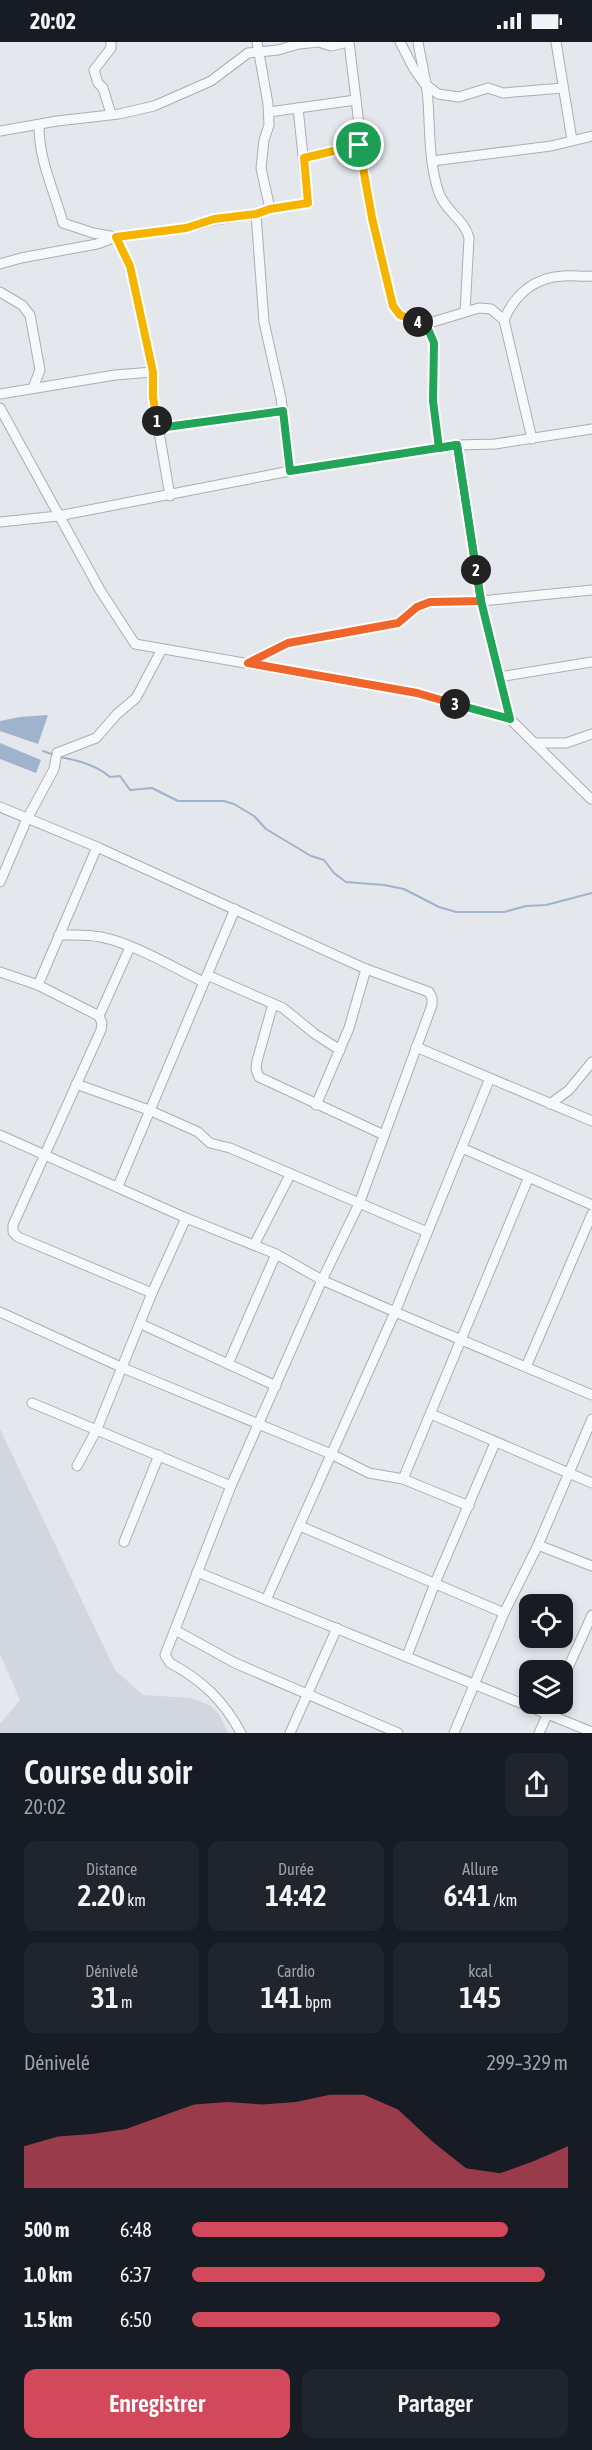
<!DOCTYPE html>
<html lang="fr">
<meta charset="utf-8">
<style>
body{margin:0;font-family:"Asap Condensed",sans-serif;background:#20242c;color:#f1f3f6;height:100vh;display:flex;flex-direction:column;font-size:22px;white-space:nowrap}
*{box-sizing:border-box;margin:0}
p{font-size:20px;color:#9ea1a6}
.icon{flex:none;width:33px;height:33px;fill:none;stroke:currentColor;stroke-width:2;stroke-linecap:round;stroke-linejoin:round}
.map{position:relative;height:1691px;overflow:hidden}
.drawer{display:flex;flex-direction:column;background:#171b24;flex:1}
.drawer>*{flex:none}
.fabs{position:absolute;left:519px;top:1552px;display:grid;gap:12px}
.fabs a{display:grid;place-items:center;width:54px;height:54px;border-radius:12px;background:#171b24;box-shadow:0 3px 9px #0003;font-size:30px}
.pin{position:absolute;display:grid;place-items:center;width:51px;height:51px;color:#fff;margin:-26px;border:3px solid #fff;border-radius:50%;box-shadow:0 2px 6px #0007}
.km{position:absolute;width:30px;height:30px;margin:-15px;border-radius:50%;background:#222;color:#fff;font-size:16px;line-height:30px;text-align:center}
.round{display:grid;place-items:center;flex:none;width:63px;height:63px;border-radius:12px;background:#20242c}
.head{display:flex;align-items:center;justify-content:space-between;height:102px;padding:0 24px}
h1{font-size:33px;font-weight:600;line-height:45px}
.metrics{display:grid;grid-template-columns:repeat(3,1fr);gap:9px;height:102px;padding:6px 24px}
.metrics div{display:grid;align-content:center;border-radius:12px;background:#20242c;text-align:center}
.metrics b{font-size:30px;font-weight:600}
.metrics small{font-size:16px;font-weight:400}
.metrics p{font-size:16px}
.chart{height:168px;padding:12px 24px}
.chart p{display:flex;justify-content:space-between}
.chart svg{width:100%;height:108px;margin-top:6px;fill:#d1495b;opacity:.7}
.action{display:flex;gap:12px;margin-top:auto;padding:12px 24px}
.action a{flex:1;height:69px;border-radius:12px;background:#d1495b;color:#fff;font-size:24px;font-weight:600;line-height:69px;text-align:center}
.action a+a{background:#20242c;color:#f1f3f6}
ul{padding:0 24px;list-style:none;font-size:20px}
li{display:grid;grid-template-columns:96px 72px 1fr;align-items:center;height:45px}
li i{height:15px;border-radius:8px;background:#d1495b}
.status{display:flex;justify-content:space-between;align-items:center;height:42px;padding:0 30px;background:#171b24;direction:ltr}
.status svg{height:16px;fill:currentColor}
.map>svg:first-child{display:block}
.built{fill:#d2d6de}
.water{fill:#9fb4cc}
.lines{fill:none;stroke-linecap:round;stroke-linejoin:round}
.stream{stroke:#9fb4cc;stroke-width:2}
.minor-casing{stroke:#a9aeb7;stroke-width:11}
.minor{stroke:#f7f8fa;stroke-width:9}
.split-1-casing{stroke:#fff;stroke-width:12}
.split-2-casing{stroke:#fff;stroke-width:12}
.split-3-casing{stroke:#fff;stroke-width:12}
.split-4-casing{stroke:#fff;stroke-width:12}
.split-5-casing{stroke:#fff;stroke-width:12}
.split-1{stroke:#f5b400;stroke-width:8}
.split-2{stroke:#22a559;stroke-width:8}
.split-3{stroke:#f0652b;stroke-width:8}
.split-4{stroke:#22a559;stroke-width:8}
.split-5{stroke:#f5b400;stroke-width:8}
</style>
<div class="status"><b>20:02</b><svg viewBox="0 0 49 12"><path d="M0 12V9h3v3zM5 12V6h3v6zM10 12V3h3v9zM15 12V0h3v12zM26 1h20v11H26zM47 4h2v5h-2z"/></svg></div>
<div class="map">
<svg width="592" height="1691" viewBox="0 0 592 1691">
<rect width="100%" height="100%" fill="#e4e7ec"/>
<polygon class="built" points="0,1387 115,1628 143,1653 192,1656 211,1664 219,1672 228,1691 0,1691 0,1682 20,1658 0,1612"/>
<g class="water">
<polygon points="48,673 38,702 0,689 0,679 20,675"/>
<polygon points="0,701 41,718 36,731 0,717"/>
</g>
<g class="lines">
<g class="stream">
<polyline points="43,709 54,713"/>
<path d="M60 715C77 718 97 723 110 735L120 734 130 748 152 746 178 759H224L234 762 254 774 266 787 311 814 324 818 334 831 346 840 384 843 404 847 439 865 456 870H504L526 864 546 863 592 851"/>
</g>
<defs>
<g id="minor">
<polyline points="257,0 268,62 269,83 264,98 261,126 270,167"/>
<polyline points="349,0 359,82 359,103 372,176 393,264 400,273 426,282 434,301 433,359 439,406"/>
<polyline points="400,0 414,27 424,41 438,52 459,55 488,46 503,51 563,46"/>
<path d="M418 0C421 19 427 40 428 59 430 90 429 122 439 151 445 169 465 178 469 196L465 270"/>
<polyline points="556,0 572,98"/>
<polyline points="111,1 111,6 94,28 98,41 103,46 111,72"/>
<polyline points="269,70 356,58"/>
<path d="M39 84C39 119 54 148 63 181L93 191 116 195 130 224 153 330V355L170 454"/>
<polyline points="0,89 57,79 119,72 154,64 211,39 248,11 278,8 299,2 319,0 331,4 348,0"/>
<polyline points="304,116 359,103"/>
<polyline points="432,119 551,104 592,94"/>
<polyline points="256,172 264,280 281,356 290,429"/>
<polyline points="0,222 21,216 97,202 116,195 186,186 214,178 256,172 270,167 308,161 298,66"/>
<polyline points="0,250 22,263 30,273 40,328 33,346"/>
<path d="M504 278C514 253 535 235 563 234 573 233 582 235 592 234"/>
<polyline points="426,282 479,266 491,267 504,278 532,397"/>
<polyline points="0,352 115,333 153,330"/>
<polyline points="0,366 100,548 135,602 417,651 510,677 591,757"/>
<polyline points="158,386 283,369"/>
<polyline points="457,403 481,559 510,677"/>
<polyline points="0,480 58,474 290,429 457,403 495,402 592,387"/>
<polyline points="248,621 288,601 397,581 417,565 431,560 481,559 592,548"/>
<polyline points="499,635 592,620"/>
<polyline points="535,701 566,701 592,692"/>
<polyline points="57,711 96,696 117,672 136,656 162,607"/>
<path d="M0 765 97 805 366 927 429 950 432 956V963L359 1162 322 1238 231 1444 165 1613 170 1621C202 1638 224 1659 241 1691"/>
<polyline points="0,840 27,777 54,727 56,716"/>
<path d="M59 893C73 893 87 892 101 895 135 902 172 925 204 940"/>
<polyline points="130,905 99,974 102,981 101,988 13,1183 13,1190 18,1195 152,1251"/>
<polyline points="0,930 38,943 99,974"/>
<polyline points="207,933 283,966 315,992 340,1008"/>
<polyline points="38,943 97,805"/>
<polyline points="273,962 257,1019 256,1027 259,1035 384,1093"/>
<polyline points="416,1005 592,1079"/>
<polyline points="76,1042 149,1068 198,1090 210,1101 230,1106 427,1190"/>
<polyline points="550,1062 569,1048 592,1020"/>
<polyline points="316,1063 349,986 366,927"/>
<polyline points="0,1093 186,1176 276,1212 322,1238 395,1270 592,1353"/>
<polyline points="462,1106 592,1163"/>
<polyline points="118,1144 235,867"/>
<polyline points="254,1203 290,1133"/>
<polyline points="0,1270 123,1326 331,1412 369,1431 403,1437 469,1464"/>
<polyline points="141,1282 276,1344"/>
<polyline points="228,1322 276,1212"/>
<polyline points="526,1325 592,1172"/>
<polyline points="32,1361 231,1444"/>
<polyline points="431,1372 592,1441"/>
<polyline points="77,1424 97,1387 152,1251 186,1176"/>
<polyline points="403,1437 528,1137"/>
<polyline points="300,1484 504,1571"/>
<polyline points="124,1500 159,1413"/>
<polyline points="538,1503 592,1524"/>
<polyline points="197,1530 592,1690"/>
<polyline points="266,1558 395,1270 490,1036"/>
<polyline points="175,1588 235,1621 398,1691"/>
<polyline points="407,1614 435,1541 495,1401"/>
<polyline points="562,1639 592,1573"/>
<polyline points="290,1691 337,1586"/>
<polyline points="454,1691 504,1571 538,1503 592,1377"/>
<polyline points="539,1691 552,1662"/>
</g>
</defs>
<use href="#minor" class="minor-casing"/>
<use href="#minor" class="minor"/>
</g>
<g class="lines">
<defs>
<polyline id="split-1" points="157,379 153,355 153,330 130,224 116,195 186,186 214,177 256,172 270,167 308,161 304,116 359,103"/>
<polyline id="split-2" points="157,379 159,386 283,369 290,429 457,403 476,528"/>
<polyline id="split-3" points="455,662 417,651 248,621 288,601 398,581 417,565 430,560 481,559 476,528"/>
<polyline id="split-4" points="418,280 426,282 434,301 433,359 439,406 457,403 481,559 510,677 455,662"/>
<polyline id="split-5" points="359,103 372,176 393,264 400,273 418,280"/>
</defs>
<use href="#split-1" class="split-1-casing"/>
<use href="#split-2" class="split-2-casing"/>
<use href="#split-3" class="split-3-casing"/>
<use href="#split-4" class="split-4-casing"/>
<use href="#split-5" class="split-5-casing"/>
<use href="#split-1" class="split-1"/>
<use href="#split-2" class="split-2"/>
<use href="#split-3" class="split-3"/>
<use href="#split-4" class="split-4"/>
<use href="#split-5" class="split-5"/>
</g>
</svg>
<div class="fabs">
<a><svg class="icon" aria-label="locate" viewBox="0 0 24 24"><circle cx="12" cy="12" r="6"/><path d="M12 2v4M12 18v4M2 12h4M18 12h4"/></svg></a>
<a><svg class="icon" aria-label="layers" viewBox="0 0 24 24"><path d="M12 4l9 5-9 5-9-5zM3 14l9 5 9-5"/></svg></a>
</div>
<div class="pin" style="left:359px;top:103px;background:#1e9e55"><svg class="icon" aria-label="arrive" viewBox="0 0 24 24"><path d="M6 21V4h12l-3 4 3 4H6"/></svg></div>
<b class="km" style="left:157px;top:379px">1</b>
<b class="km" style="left:476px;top:528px">2</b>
<b class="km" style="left:455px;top:662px">3</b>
<b class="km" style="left:418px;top:280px">4</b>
</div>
<section class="drawer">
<div class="head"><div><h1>Course du soir</h1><p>20:02</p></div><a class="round"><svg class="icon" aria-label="share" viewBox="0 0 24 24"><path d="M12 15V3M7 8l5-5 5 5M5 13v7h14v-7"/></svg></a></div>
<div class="metrics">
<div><p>Distance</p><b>2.20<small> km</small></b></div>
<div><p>Durée</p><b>14:42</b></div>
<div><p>Allure</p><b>6:41<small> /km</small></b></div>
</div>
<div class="metrics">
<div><p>Dénivelé</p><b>31<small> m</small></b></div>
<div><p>Cardio</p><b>141<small> bpm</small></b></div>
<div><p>kcal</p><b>145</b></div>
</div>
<div class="chart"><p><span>Dénivelé</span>299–329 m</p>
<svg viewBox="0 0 160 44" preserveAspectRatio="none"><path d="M0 44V27L10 23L20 22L30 20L40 15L50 10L60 9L70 10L80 9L90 6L100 6L110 12L120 25L130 36L140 38L150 33L160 27V44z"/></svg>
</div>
<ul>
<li><b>500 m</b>6:48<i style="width:84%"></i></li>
<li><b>1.0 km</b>6:37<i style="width:94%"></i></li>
<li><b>1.5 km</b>6:50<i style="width:82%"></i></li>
</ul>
<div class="action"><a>Enregistrer</a><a>Partager</a></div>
</section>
